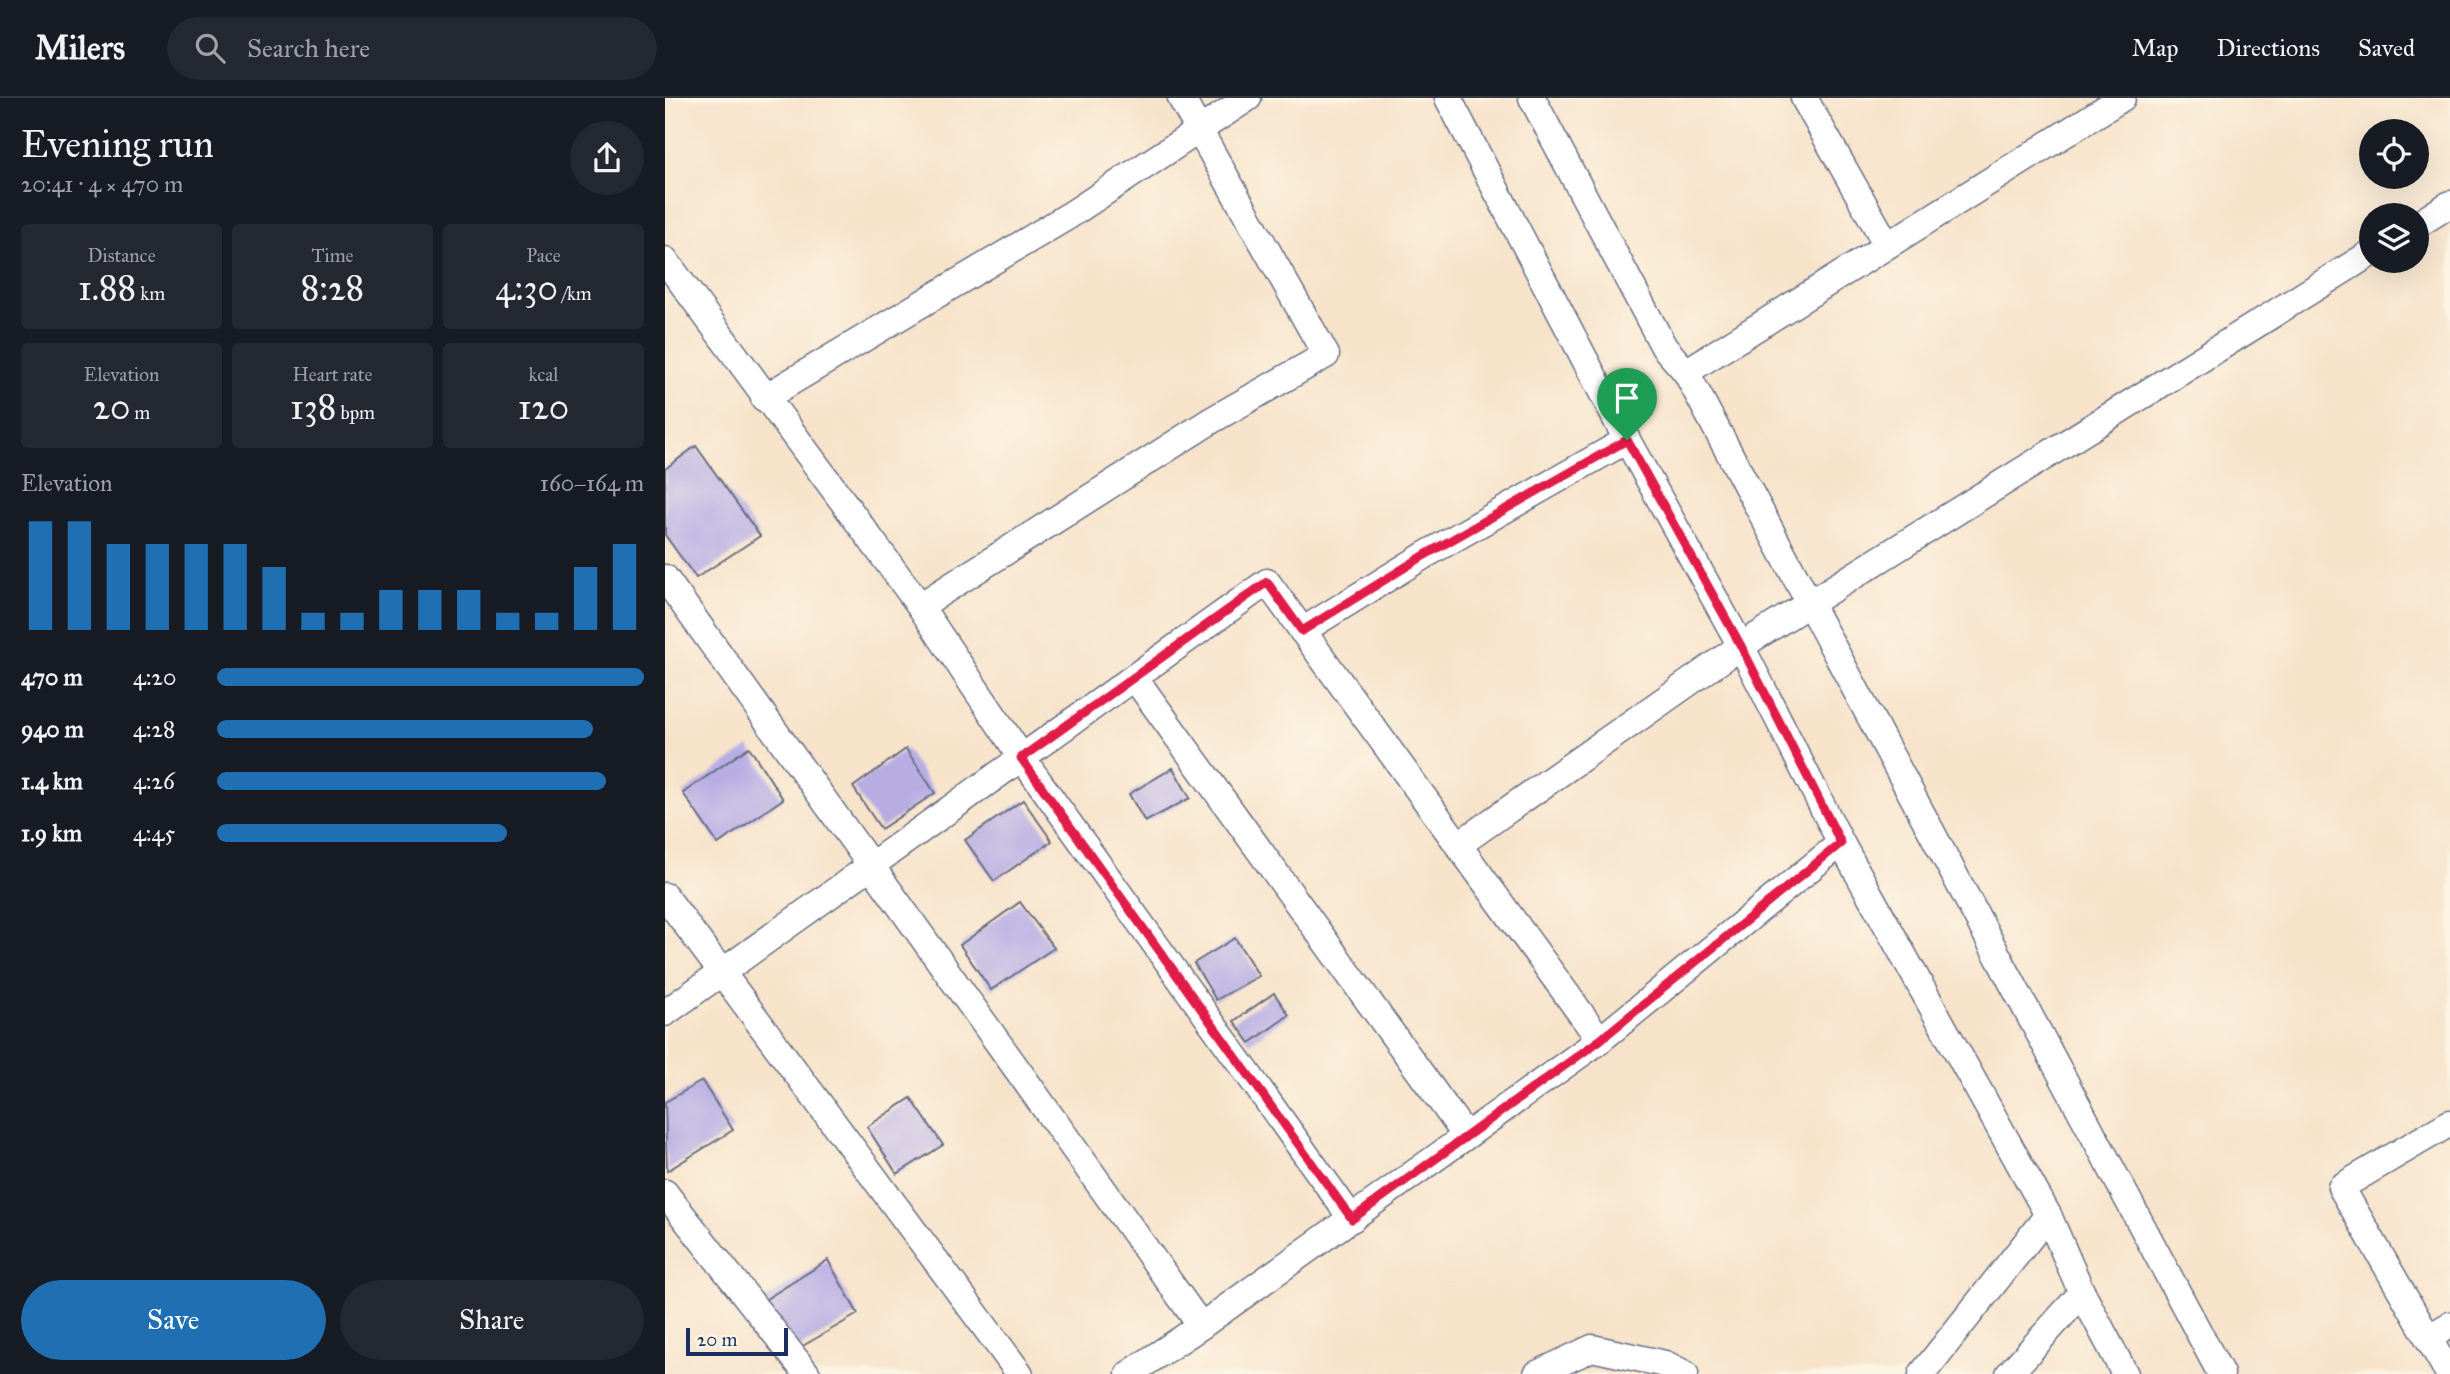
<!DOCTYPE html>
<meta charset="utf-8">
<style>
body{margin:0;font-family:"IM FELL Great Primer",serif;background:#242831;color:#f1f3f6;height:100vh;display:flex;flex-direction:column;font-size:26px;white-space:nowrap}
*{box-sizing:border-box;margin:0}
p{font-size:23px;color:#9ea1a6}
.icon{flex:none;width:38px;height:38px;fill:none;stroke:currentColor;stroke-width:2;stroke-linecap:round;stroke-linejoin:round}
.map{position:relative;flex:1;overflow:hidden}
.details{display:flex;flex-direction:column;background:#171b24;width:665px}
.details>*{flex:none}
.fabs{position:absolute;left:1694px;top:21px;display:grid;gap:14px}
.fabs a{display:grid;place-items:center;width:70px;height:70px;border-radius:50%;background:#171b24;box-shadow:0 7px 28px #0002;font-size:35px}
.scale{position:absolute;left:21px;bottom:18px;width:102px;box-sizing:border-box;padding-left:7px;border:4px solid #1b2f5e;border-top:0;font-size:19px;line-height:24px;white-space:nowrap;color:#1b2f5e;-webkit-text-stroke:5px #fcf5e5;paint-order:stroke}
.pin{position:absolute;display:grid;place-items:center;width:60px;height:60px;color:#fff;margin:-72px -30px;border-radius:50% 50% 50% 0;rotate:-45deg;box-shadow:0 0 7px #0007}
.pin .icon{rotate:45deg}
.round{display:grid;place-items:center;flex:none;width:74px;height:74px;border-radius:37px;background:#242831}
.head{display:flex;align-items:center;justify-content:space-between;height:119px;padding:0 21px}
h1{font-size:38px;font-weight:600;line-height:52px}
.stats{display:grid;grid-template-columns:repeat(3,1fr);gap:10px;height:119px;padding:7px 21px}
.stats div{display:grid;align-content:center;border-radius:7px;background:#242831;text-align:center}
.stats b{font-size:35px;font-weight:600}
.stats small{font-size:19px;font-weight:400}
.stats p{font-size:19px}
.chart{height:196px;padding:14px 21px}
.chart p{display:flex;justify-content:space-between}
.chart svg{width:100%;height:126px;margin-top:7px;stroke:#1f6fb2;stroke-width:6}
.action{display:flex;gap:14px;margin-top:auto;padding:14px 21px}
.action a{flex:1;height:80px;border-radius:42px;background:#1f6fb2;color:#fff;font-size:28px;font-weight:600;line-height:80px;text-align:center}
.action a+a{background:#242831;color:#f1f3f6}
ul{padding:0 21px;list-style:none;font-size:23px}
li{display:grid;grid-template-columns:112px 84px 1fr;align-items:center;height:52px}
li i{height:18px;border-radius:9px;background:#1f6fb2}
header{display:flex;align-items:center;gap:42px;box-sizing:border-box;height:98px;padding:0 35px;background:#171b24;border-bottom:2px solid #363941}
header strong{font-size:33px}
nav{display:flex;gap:38px;margin-inline-start:auto;font-size:24px}
.search{width:490px;height:63px;background:#242831;display:flex;align-items:center;gap:18px;box-sizing:border-box;padding:0 24px;border-radius:38px;color:#9ea1a6;font-size:26px}
main{display:flex;flex:1;min-height:0}
.map>svg:first-child{display:block}
.building{fill:#b7ade3}
.lines{fill:none;stroke-linecap:round;stroke-linejoin:round}
.minor-casing{stroke:#686e84;stroke-width:29}
.minor{stroke:#fff;stroke-width:26}
.route-casing{stroke:#fff;stroke-width:14}
.route{stroke:#e11d48;stroke-width:9}
</style>
<header>
<strong>Milers</strong>
<div class="search"><svg class="icon" aria-label="search" viewBox="0 0 24 24"><circle cx="10" cy="10" r="6"/><path d="M15 15l6 6"/></svg>Search here</div>
<nav><a>Map</a><a>Directions</a><a>Saved</a></nav>
</header>
<main>
<section class="details">
<div class="head"><div><h1>Evening run</h1><p>20:41 · 4 × 470 m</p></div><a class="round"><svg class="icon" aria-label="share" viewBox="0 0 24 24"><path d="M12 15V3M7 8l5-5 5 5M5 13v7h14v-7"/></svg></a></div>
<div class="stats">
<div><p>Distance</p><b>1.88<small> km</small></b></div>
<div><p>Time</p><b>8:28</b></div>
<div><p>Pace</p><b>4:30<small> /km</small></b></div>
</div>
<div class="stats">
<div><p>Elevation</p><b>20<small> m</small></b></div>
<div><p>Heart rate</p><b>138<small> bpm</small></b></div>
<div><p>kcal</p><b>120</b></div>
</div>
<div class="chart"><p><span>Elevation</span>160–164 m</p>
<svg viewBox="0 0 160 44" preserveAspectRatio="none"><path d="M5 44V6M15 44V6M25 44V14M35 44V14M45 44V14M55 44V14M65 44V22M75 44V38M85 44V38M95 44V30M105 44V30M115 44V30M125 44V38M135 44V38M145 44V22M155 44V14"/></svg>
</div>
<ul>
<li><b>470 m</b>4:20<i style="width:100%"></i></li>
<li><b>940 m</b>4:28<i style="width:88%"></i></li>
<li><b>1.4 km</b>4:26<i style="width:91%"></i></li>
<li><b>1.9 km</b>4:45<i style="width:68%"></i></li>
</ul>
<div class="action"><a>Save</a><a>Share</a></div>
</section>
<div class="map">
<svg width="1785" height="1276" viewBox="0 0 1785 1276">
<rect width="100%" height="100%" fill="#fcf5e5"/>
<filter id="ink" filterUnits="userSpaceOnUse"><feTurbulence type="fractalNoise" baseFrequency=".0143" numOctaves="2"/><feDisplacementMap in="SourceGraphic" scale="14" xChannelSelector="R" yChannelSelector="G"/><feConvolveMatrix kernelMatrix="1 2 1 2 8 2 1 2 1" color-interpolation-filters="sRGB"/></filter>
<filter id="wash" filterUnits="userSpaceOnUse"><feTurbulence type="fractalNoise" baseFrequency=".00686" numOctaves="4" result="noise"/><feDisplacementMap in="SourceGraphic" scale="28" xChannelSelector="R" yChannelSelector="G"/><feGaussianBlur stdDeviation="1.57" result="paint"/><feColorMatrix in="noise" values="0 0 0 0 0 0 0 0 0 0 0 0 0 0 0 0 0 1.4 0 .05"/><feComposite in="paint" operator="in"/></filter>
<g filter="url(#wash)">
<rect width="100%" height="100%" fill="#f7e3ca"/>
<g id="blocks">
<g class="building">
<polygon points="31,348 95,438 31,480 0,437 0,371"/>
<polygon points="84,649 118,701 53,746 18,695"/>
<polygon points="241,651 270,695 216,731 188,689"/>
<polygon points="508,670 525,700 480,724 464,696"/>
<polygon points="358,702 387,743 329,783 300,742"/>
<polygon points="355,804 389,850 326,892 295,847"/>
<polygon points="570,840 594,878 551,902 529,865"/>
<polygon points="609,895 624,917 585,945 569,923"/>
<polygon points="37,983 68,1032 2,1073 0,1004"/>
<polygon points="246,1000 278,1047 232,1076 202,1029"/>
<polygon points="163,1162 193,1216 129,1253 98,1203"/>
</g>
</g>
</g>
<g filter="url(#ink)">
<use href="#blocks" fill-opacity="0" stroke="#686e84" stroke-width="2"/>
<g class="lines">
<defs>
<g id="minor">
<polyline points="783,0 962,342 1076,548 1176,745 1383,1117 1417,1195 1460,1276"/>
<polyline points="867,0 999,249 1021,274 1556,1276"/>
<polyline points="1139,0 1222,147"/>
<polyline points="1752,127 1785,106"/>
<polyline points="0,162 255,508 357,660 687,1121"/>
<polyline points="1021,274 1457,0"/>
<polyline points="99,300 405,117 583,0"/>
<polyline points="0,480 536,1228"/>
<polyline points="255,508 547,322 661,257 516,0"/>
<polyline points="637,533 760,457 962,342"/>
<polyline points="469,579 801,1038"/>
<polyline points="793,747 1076,548 1706,155"/>
<polyline points="0,798 355,1276"/>
<polyline points="0,915 602,484 935,942 536,1228 464,1276"/>
<polyline points="935,942 1176,745"/>
<polyline points="0,1095 142,1276"/>
<polyline points="1763,1240 1785,1227"/>
<polyline points="872,1276 927,1250 1000,1266 1020,1276"/>
<polyline points="1257,1276 1383,1117"/>
<polyline points="1344,1276 1417,1195"/>
<polyline points="1784,1276 1676,1089 1785,1025"/>
</g>
</defs>
<use href="#minor" class="minor-casing"/>
<use href="#minor" class="minor"/>
</g>
</g>
<g class="lines" filter="url(#ink)">
<defs>
<polygon id="route" points="962,342 1076,548 1176,745 935,942 687,1121 356,660 602,484 637,533 760,457"/>
</defs>
<use href="#route" class="route-casing"/>
<use href="#route" class="route"/>
</g>
</svg>
<div class="fabs">
<a><svg class="icon" aria-label="locate" viewBox="0 0 24 24"><circle cx="12" cy="12" r="6"/><path d="M12 2v4M12 18v4M2 12h4M18 12h4"/></svg></a>
<a><svg class="icon" aria-label="layers" viewBox="0 0 24 24"><path d="M12 4l9 5-9 5-9-5zM3 14l9 5 9-5"/></svg></a>
</div>
<div class="scale">20 m</div>
<div class="pin" style="left:962px;top:342px;background:#1e9e55"><svg class="icon" aria-label="arrive" viewBox="0 0 24 24"><path d="M6 21V4h12l-3 4 3 4H6"/></svg></div>
</div>
</main>
